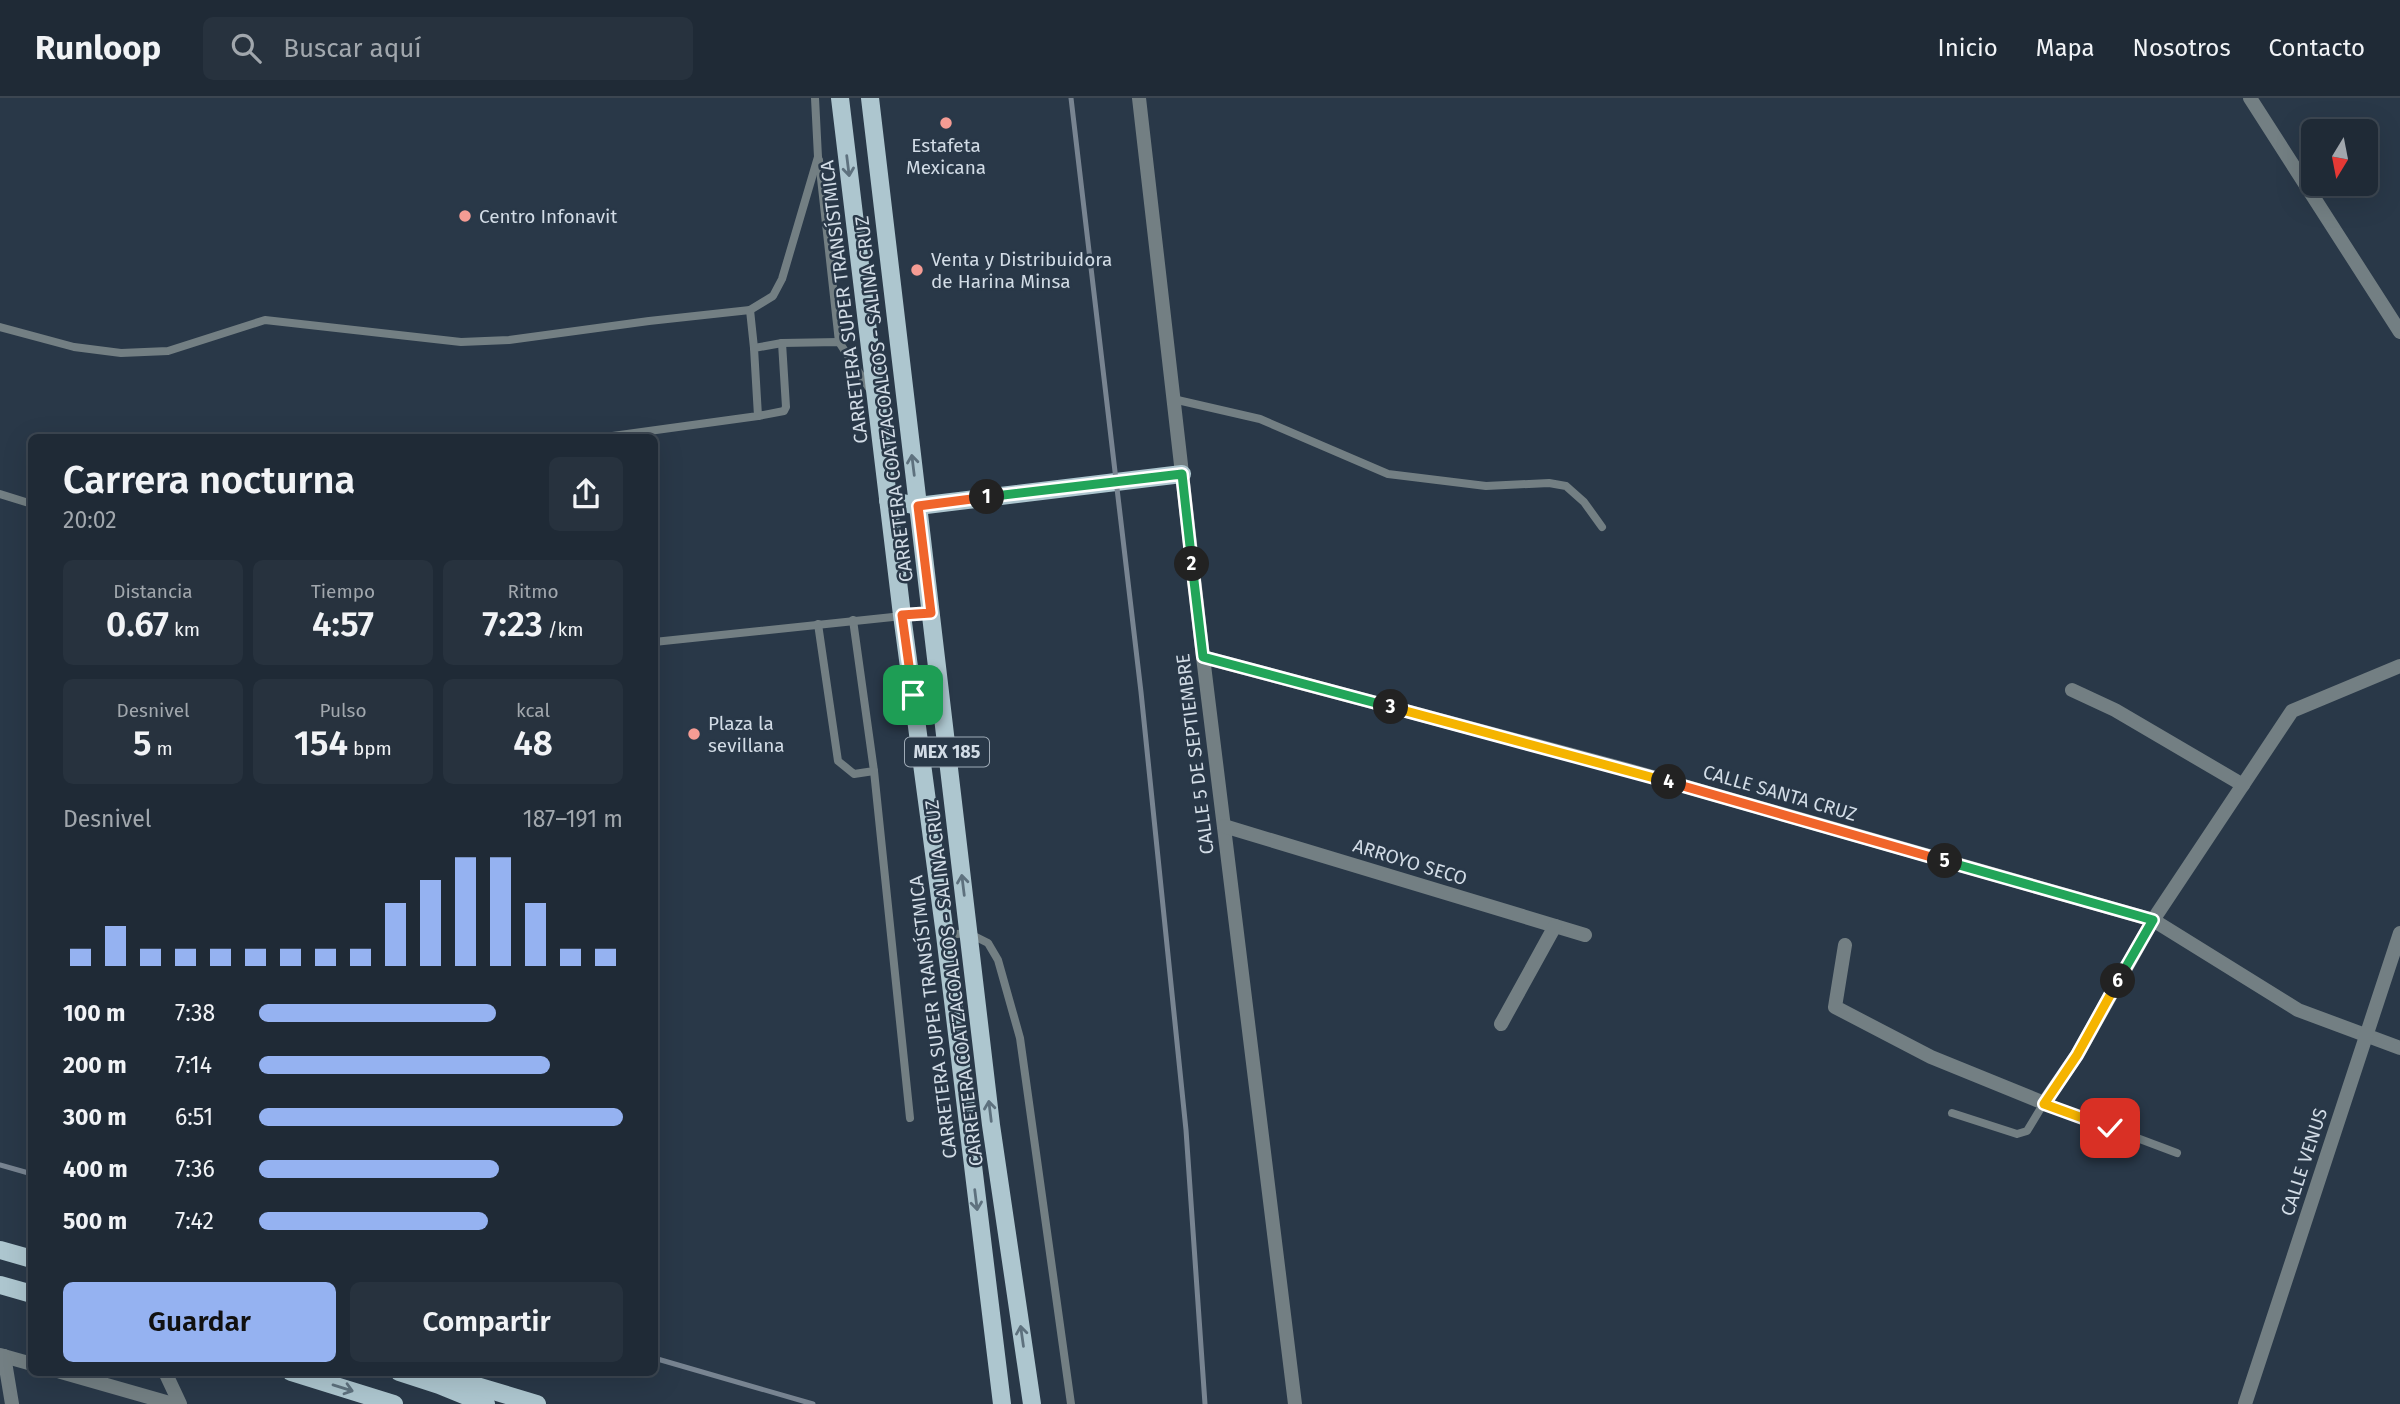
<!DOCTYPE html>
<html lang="es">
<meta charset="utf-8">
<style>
body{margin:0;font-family:"Fira Sans",sans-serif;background:#27323e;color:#f1f3f6;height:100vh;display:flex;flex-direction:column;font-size:26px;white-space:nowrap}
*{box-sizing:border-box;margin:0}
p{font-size:23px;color:#a1a7ad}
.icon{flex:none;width:38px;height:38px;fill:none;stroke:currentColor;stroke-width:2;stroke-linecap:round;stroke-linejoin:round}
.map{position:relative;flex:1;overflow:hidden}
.side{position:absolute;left:28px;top:336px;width:630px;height:942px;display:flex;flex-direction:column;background:#1f2a36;border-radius:10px;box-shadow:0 7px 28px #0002,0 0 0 2px #3c4651}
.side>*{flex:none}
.needle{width:46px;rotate:190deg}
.buttons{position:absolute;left:2301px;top:21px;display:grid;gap:14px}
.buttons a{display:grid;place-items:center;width:77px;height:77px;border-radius:10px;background:#1f2a36;box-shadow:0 7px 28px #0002,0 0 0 2px #3c4651;font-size:35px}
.pin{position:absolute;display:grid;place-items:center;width:60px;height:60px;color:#fff;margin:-30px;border-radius:14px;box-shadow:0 4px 10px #0006}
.km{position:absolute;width:35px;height:35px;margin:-18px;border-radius:50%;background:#222;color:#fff;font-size:19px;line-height:35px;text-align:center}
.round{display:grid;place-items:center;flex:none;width:74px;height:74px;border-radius:10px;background:#27323e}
.headline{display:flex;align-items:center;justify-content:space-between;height:119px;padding:0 35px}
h1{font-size:38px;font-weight:600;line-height:52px}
.figures{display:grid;grid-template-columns:repeat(3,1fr);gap:10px;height:119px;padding:7px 35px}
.figures div{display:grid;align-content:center;border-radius:10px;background:#27323e;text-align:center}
.figures b{font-size:35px;font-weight:600}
.figures small{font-size:19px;font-weight:400}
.figures p{font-size:19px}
.chart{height:196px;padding:14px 35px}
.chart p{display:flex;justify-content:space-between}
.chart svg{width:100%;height:126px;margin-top:7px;stroke:#95b2f1;stroke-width:6}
.cta{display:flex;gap:14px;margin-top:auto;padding:14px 35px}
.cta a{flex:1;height:80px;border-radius:10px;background:#95b2f1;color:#111;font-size:28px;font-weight:600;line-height:80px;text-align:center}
.cta a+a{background:#27323e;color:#f1f3f6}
ul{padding:0 35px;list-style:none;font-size:23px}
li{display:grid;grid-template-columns:112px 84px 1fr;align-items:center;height:52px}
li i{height:18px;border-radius:9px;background:#95b2f1}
header{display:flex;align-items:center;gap:42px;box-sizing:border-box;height:98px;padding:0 35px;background:#1f2a36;border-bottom:2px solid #3c4651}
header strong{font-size:33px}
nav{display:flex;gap:38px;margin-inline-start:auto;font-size:24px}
.search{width:490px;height:63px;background:#27323e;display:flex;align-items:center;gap:18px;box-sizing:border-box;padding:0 24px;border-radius:10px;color:#a1a7ad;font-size:26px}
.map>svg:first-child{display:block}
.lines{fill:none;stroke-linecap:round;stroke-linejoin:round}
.service{stroke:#737f83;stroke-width:8}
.minor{stroke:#737f83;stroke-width:14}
.primary{stroke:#adc6cf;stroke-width:18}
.rail{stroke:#788491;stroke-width:5}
.oneway{stroke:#5e717e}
.split-1-casing{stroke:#fff;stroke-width:14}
.split-2-casing{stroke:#fff;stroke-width:14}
.split-3-casing{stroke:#fff;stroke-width:14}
.split-4-casing{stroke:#fff;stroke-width:14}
.split-5-casing{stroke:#fff;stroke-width:14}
.split-6-casing{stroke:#fff;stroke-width:14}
.split-7-casing{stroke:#fff;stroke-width:14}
.split-1{stroke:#f0652b;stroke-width:9}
.split-2{stroke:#22a559;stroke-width:9}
.split-3{stroke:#22a559;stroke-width:9}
.split-4{stroke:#f5b400;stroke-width:9}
.split-5{stroke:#f0652b;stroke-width:9}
.split-6{stroke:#22a559;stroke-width:9}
.split-7{stroke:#f5b400;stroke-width:9}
.poi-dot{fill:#f59c94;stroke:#293848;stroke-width:2.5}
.labels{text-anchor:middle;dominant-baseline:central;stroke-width:5;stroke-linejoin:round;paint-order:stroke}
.shield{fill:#293848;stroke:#9fabb7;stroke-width:2}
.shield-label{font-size:18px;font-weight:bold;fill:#d2dce6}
.poi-label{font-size:19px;fill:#d2dce6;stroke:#293848;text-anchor:start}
.street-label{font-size:19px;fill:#d2dce6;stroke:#293848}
</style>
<header>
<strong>Runloop</strong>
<div class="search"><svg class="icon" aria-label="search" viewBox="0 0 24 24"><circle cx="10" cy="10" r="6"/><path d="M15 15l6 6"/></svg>Buscar aquí</div>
<nav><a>Inicio</a><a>Mapa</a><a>Nosotros</a><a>Contacto</a></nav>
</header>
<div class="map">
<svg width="2400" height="1306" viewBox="0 0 2400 1306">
<rect width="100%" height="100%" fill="#293848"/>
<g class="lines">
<g class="service">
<polyline points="819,62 839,244"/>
<polyline points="750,212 773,198 782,181 818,59 815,0"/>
<polyline points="0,229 74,249 121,255 168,253 265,222 461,244 509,242 649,223 750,212 754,250"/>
<polyline points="1173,301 1260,321 1388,376 1486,388 1549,385 1566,388 1584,404 1602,429"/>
<polyline points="758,318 784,313 786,309 782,245"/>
<polyline points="598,340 758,318 754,250 782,245 839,244 871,293"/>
<polyline points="0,396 32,406"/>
<polyline points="818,526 838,663 854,676 874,673 853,522"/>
<polyline points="654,544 931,515"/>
<polyline points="874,673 910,1020"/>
<polyline points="945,837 968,835 988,845 998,862 1020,940 1071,1306"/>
<polyline points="1952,1015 2017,1036 2027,1033 2044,1005 2177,1055"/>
</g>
<g class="minor">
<polyline points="1139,0 1203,559 1295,1306"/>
<polyline points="2250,0 2400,234"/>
<polyline points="1203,559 1628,672 2153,822 2298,912 2400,950"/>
<polyline points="2072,592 2115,612 2243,687"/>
<polyline points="1224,728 1585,837"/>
<polyline points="1845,847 1835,909 1931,959 2044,1005 2077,957 2153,822 2292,613 2400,568"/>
<polyline points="1501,926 1555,828"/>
<polyline points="0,1257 32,1266"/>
<polyline points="4,1258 12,1306"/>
<polyline points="61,1274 173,1306"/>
<polyline points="165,1274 180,1306"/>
<polyline points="2245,1306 2400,835"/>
</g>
<g class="primary">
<polyline points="840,0 902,517 945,837 1002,1306"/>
<polyline points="870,0 991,1027 1032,1306"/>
<polyline points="888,402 918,408 1182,376"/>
<polyline points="0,1152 32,1161"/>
<polyline points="0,1187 32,1196"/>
<polyline points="291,1274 394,1306"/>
<polyline points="399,1274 439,1287 486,1306"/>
<polyline points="430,1274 537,1306"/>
</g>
<g class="rail">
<polyline points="1071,0 1141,594 1186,1032 1205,1306"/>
<polyline points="0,1067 32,1076"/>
<polyline points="654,1260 813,1306"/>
</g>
</g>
<defs><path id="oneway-shaft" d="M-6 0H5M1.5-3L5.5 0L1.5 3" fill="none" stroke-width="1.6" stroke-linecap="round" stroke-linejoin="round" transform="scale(1.75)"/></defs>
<g class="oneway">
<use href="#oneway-shaft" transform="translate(848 68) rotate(83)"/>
<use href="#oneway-shaft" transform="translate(913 367) rotate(-97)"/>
<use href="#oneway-shaft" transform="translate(963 787) rotate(-97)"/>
<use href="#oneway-shaft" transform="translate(990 1013) rotate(-97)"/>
<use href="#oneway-shaft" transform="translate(976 1102) rotate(83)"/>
<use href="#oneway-shaft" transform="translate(1022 1238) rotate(-98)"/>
<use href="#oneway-shaft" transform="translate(343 1290) rotate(17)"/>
</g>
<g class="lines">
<defs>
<polyline id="split-1" points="913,597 902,517 931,515 918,408 987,399"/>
<polyline id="split-2" points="987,399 1182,376 1192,466"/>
<polyline id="split-3" points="1192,466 1203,559 1391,609"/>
<polyline id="split-4" points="1391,609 1669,684"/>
<polyline id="split-5" points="1669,684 1945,763"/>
<polyline id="split-6" points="1945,763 2153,822 2118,883"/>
<polyline id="split-7" points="2110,1030 2044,1006 2077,957 2118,883"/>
</defs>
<use href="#split-1" class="split-1-casing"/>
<use href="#split-2" class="split-2-casing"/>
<use href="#split-3" class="split-3-casing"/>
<use href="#split-4" class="split-4-casing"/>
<use href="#split-5" class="split-5-casing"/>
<use href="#split-6" class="split-6-casing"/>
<use href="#split-7" class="split-7-casing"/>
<use href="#split-1" class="split-1"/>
<use href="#split-2" class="split-2"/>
<use href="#split-3" class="split-3"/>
<use href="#split-4" class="split-4"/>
<use href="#split-5" class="split-5"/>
<use href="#split-6" class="split-6"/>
<use href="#split-7" class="split-7"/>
</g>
<g class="poi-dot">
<circle cx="946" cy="25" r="7"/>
<circle cx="465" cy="118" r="7"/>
<circle cx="917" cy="172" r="7"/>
<circle cx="694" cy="636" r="7"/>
</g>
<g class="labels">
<rect class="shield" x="905" y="639.5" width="84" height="29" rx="5"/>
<g class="shield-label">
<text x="947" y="654">MEX 185</text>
</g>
<g class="poi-label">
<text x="946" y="47" text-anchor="middle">Estafeta<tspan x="946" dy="22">Mexicana</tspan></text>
<text x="479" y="118">Centro Infonavit</text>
<text x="931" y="161">Venta y Distribuidora<tspan x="931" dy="22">de Harina Minsa</tspan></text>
<text x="708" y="625">Plaza la<tspan x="708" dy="22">sevillana</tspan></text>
</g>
<g class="street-label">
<text transform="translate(844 204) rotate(-97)">CARRETERA SUPER TRANSÍSTMICA</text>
<text transform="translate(884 301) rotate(-97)">CARRETERA COATZACOALCOS - SALINA CRUZ</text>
<text transform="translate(1195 656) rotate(-97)">CALLE 5 DE SEPTIEMBRE</text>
<text transform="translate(1780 695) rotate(16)">CALLE SANTA CRUZ</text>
<text transform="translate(1410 764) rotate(17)">ARROYO SECO</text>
<text transform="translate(954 885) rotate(-97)">CARRETERA COATZACOALCOS - SALINA CRUZ</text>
<text transform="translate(933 919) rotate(-97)">CARRETERA SUPER TRANSÍSTMICA</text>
<text transform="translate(2304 1064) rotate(-72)">CALLE VENUS</text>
</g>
</g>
</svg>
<div class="buttons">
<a><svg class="needle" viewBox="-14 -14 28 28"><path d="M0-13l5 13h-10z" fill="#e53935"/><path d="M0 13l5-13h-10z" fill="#a1a7ad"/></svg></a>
</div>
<div class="pin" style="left:913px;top:597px;background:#1e9e55"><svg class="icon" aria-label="arrive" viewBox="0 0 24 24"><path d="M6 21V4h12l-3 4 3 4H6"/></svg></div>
<div class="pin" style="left:2110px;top:1030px;background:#d93025"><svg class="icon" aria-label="check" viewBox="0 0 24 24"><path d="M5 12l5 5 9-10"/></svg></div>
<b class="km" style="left:987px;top:399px">1</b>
<b class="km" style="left:1192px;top:466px">2</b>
<b class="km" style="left:1391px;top:609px">3</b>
<b class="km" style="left:1669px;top:684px">4</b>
<b class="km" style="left:1945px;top:763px">5</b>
<b class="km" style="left:2118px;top:883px">6</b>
<section class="side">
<div class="headline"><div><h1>Carrera nocturna</h1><p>20:02</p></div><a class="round"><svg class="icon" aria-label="share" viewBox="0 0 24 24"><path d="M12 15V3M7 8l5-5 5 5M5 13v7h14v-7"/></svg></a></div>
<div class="figures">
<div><p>Distancia</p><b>0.67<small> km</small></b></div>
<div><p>Tiempo</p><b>4:57</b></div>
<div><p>Ritmo</p><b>7:23<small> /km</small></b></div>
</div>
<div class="figures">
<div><p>Desnivel</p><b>5<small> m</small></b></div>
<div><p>Pulso</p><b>154<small> bpm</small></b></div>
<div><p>kcal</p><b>48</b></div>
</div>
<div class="chart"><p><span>Desnivel</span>187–191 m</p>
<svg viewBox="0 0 160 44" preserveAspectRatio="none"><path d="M5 44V38M15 44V30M25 44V38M35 44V38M45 44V38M55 44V38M65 44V38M75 44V38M85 44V38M95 44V22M105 44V14M115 44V6M125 44V6M135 44V22M145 44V38M155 44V38"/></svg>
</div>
<ul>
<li><b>100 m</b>7:38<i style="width:65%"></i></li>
<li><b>200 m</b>7:14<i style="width:80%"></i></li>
<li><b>300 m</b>6:51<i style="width:100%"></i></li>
<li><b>400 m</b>7:36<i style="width:66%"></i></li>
<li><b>500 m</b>7:42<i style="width:63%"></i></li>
</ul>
<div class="cta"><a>Guardar</a><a>Compartir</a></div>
</section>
</div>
